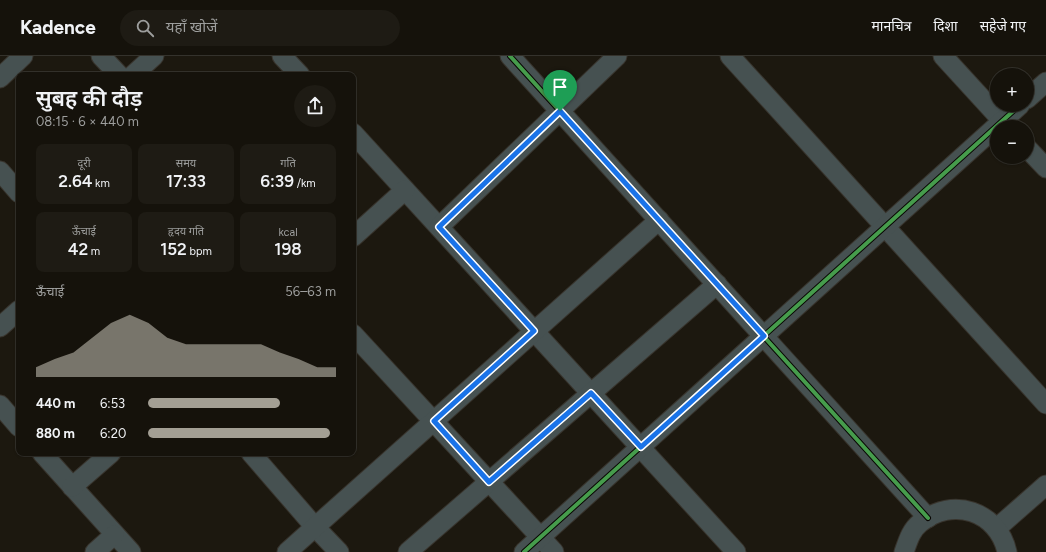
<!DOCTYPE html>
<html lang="hi">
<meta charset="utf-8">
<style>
body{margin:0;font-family:Figtree,"Noto Sans Devanagari",sans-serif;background:#1e1b14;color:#f1f3f6;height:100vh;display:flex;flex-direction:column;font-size:15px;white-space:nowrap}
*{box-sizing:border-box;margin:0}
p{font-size:13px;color:#9d9e9d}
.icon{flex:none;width:22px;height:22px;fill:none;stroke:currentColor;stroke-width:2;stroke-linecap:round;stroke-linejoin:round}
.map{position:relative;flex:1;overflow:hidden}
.side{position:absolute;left:16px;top:16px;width:340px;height:384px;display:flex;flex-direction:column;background:#15120b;border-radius:8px;box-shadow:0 1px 3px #0004,0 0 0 1px #34322c}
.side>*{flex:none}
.tools{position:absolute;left:990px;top:12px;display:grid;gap:8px}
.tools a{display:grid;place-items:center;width:44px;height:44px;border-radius:50%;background:#15120b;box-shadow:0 1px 3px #0004,0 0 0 1px #34322c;font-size:20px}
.pin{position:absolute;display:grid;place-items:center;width:34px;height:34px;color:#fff;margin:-41px -17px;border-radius:50% 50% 50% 0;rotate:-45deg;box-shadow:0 0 4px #0007}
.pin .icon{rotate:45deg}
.round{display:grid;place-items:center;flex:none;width:42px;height:42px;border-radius:21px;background:#1e1b14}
.summary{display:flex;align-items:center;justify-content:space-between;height:68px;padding:0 20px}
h1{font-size:22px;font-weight:600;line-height:30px}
.figures{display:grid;grid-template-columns:repeat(3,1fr);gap:6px;height:68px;padding:4px 20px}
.figures div{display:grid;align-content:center;border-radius:8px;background:#1e1b14;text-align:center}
.figures b{font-size:17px;font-weight:600}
.figures small{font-size:11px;font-weight:400}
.figures p{font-size:11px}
.chart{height:112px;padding:8px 20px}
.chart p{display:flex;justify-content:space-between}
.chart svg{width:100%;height:72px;margin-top:4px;fill:#a39f94;opacity:.7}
ul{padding:0 20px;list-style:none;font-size:13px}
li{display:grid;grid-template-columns:64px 48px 1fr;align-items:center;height:30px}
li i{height:10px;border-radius:5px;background:#a39f94}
header{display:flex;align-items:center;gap:24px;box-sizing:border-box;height:56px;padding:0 20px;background:#15120b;border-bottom:1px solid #34322c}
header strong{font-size:19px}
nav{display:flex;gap:22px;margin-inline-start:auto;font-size:14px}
.search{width:280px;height:36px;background:#1e1b14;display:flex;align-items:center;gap:10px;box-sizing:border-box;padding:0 14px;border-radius:22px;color:#9d9e9d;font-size:15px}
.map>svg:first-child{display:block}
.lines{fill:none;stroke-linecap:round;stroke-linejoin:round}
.minor-casing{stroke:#38342d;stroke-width:21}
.minor{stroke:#465151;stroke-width:19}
.cycleway-casing{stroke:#080602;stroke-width:6}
.cycleway{stroke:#469c4c;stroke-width:4}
.route-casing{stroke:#fff;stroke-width:8}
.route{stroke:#1a73e8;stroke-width:5}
</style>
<header>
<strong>Kadence</strong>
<div class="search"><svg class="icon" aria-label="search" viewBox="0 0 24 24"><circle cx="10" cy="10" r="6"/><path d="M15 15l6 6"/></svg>यहाँ खोजें</div>
<nav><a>मानचित्र</a><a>दिशा</a><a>सहेजे गए</a></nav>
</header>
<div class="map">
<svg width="1046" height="496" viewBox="0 0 1046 496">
<rect width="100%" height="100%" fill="#1c180f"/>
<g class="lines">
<defs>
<g id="minor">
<polyline points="101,0 119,19"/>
<polyline points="282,0 300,19"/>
<polyline points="510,0 928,462"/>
<polyline points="730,0 1046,348"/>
<polyline points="943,0 1008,71"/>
<polyline points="133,19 154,0"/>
<polyline points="0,22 23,0"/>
<polyline points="1027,43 1046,26"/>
<polyline points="353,77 736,496"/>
<polyline points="1027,92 1046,112"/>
<polyline points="0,115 19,137"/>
<polyline points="439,171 617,0"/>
<polyline points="353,181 405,134"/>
<polyline points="0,271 19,254"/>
<polyline points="353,278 554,496"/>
<polyline points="0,349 19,371"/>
<polyline points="42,397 131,496"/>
<polyline points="251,397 315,471 339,496"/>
<polyline points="72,431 111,397"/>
<polyline points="997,472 1046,429"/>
<polyline points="95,496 114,479"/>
<polyline points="287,496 659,164"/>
<polyline points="408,496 717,228"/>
<polyline points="524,496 1020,49"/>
<path d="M904 496C908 485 911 474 920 467 952 440 998 455 1007 496"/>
</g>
</defs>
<use href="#minor" class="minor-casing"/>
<use href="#minor" class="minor"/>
<defs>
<g id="cycleway">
<polyline points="510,0 928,462"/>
<polyline points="524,496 1020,49"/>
</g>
</defs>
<use href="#cycleway" class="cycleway-casing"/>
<use href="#cycleway" class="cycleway"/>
</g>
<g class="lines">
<defs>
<polygon id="route" points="560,55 764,280 641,391 591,337 489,426 434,365 534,275 439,171"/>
</defs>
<use href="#route" class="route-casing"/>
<use href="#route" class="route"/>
</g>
</svg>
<div class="tools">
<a>+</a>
<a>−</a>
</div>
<div class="pin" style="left:560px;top:55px;background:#1e9e55"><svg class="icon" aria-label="arrive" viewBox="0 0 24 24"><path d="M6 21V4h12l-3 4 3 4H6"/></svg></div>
<section class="side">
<div class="summary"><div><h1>सुबह की दौड़</h1><p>08:15 · 6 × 440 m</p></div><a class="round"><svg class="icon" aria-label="share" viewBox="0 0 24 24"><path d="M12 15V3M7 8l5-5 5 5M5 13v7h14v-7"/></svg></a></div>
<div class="figures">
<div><p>दूरी</p><b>2.64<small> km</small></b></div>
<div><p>समय</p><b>17:33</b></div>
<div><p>गति</p><b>6:39<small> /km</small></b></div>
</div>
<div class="figures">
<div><p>ऊँचाई</p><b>42<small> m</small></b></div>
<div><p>हृदय गति</p><b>152<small> bpm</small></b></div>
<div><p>kcal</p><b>198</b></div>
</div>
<div class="chart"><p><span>ऊँचाई</span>56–63 m</p>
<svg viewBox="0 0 160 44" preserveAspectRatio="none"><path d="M0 44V38L10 33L20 29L30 20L40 11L50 6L60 11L70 20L80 24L90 24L100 24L110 24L120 24L130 29L140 33L150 38L160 38V44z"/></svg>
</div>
<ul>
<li><b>440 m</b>6:53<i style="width:70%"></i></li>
<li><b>880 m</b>6:20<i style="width:97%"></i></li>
</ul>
</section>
</div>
